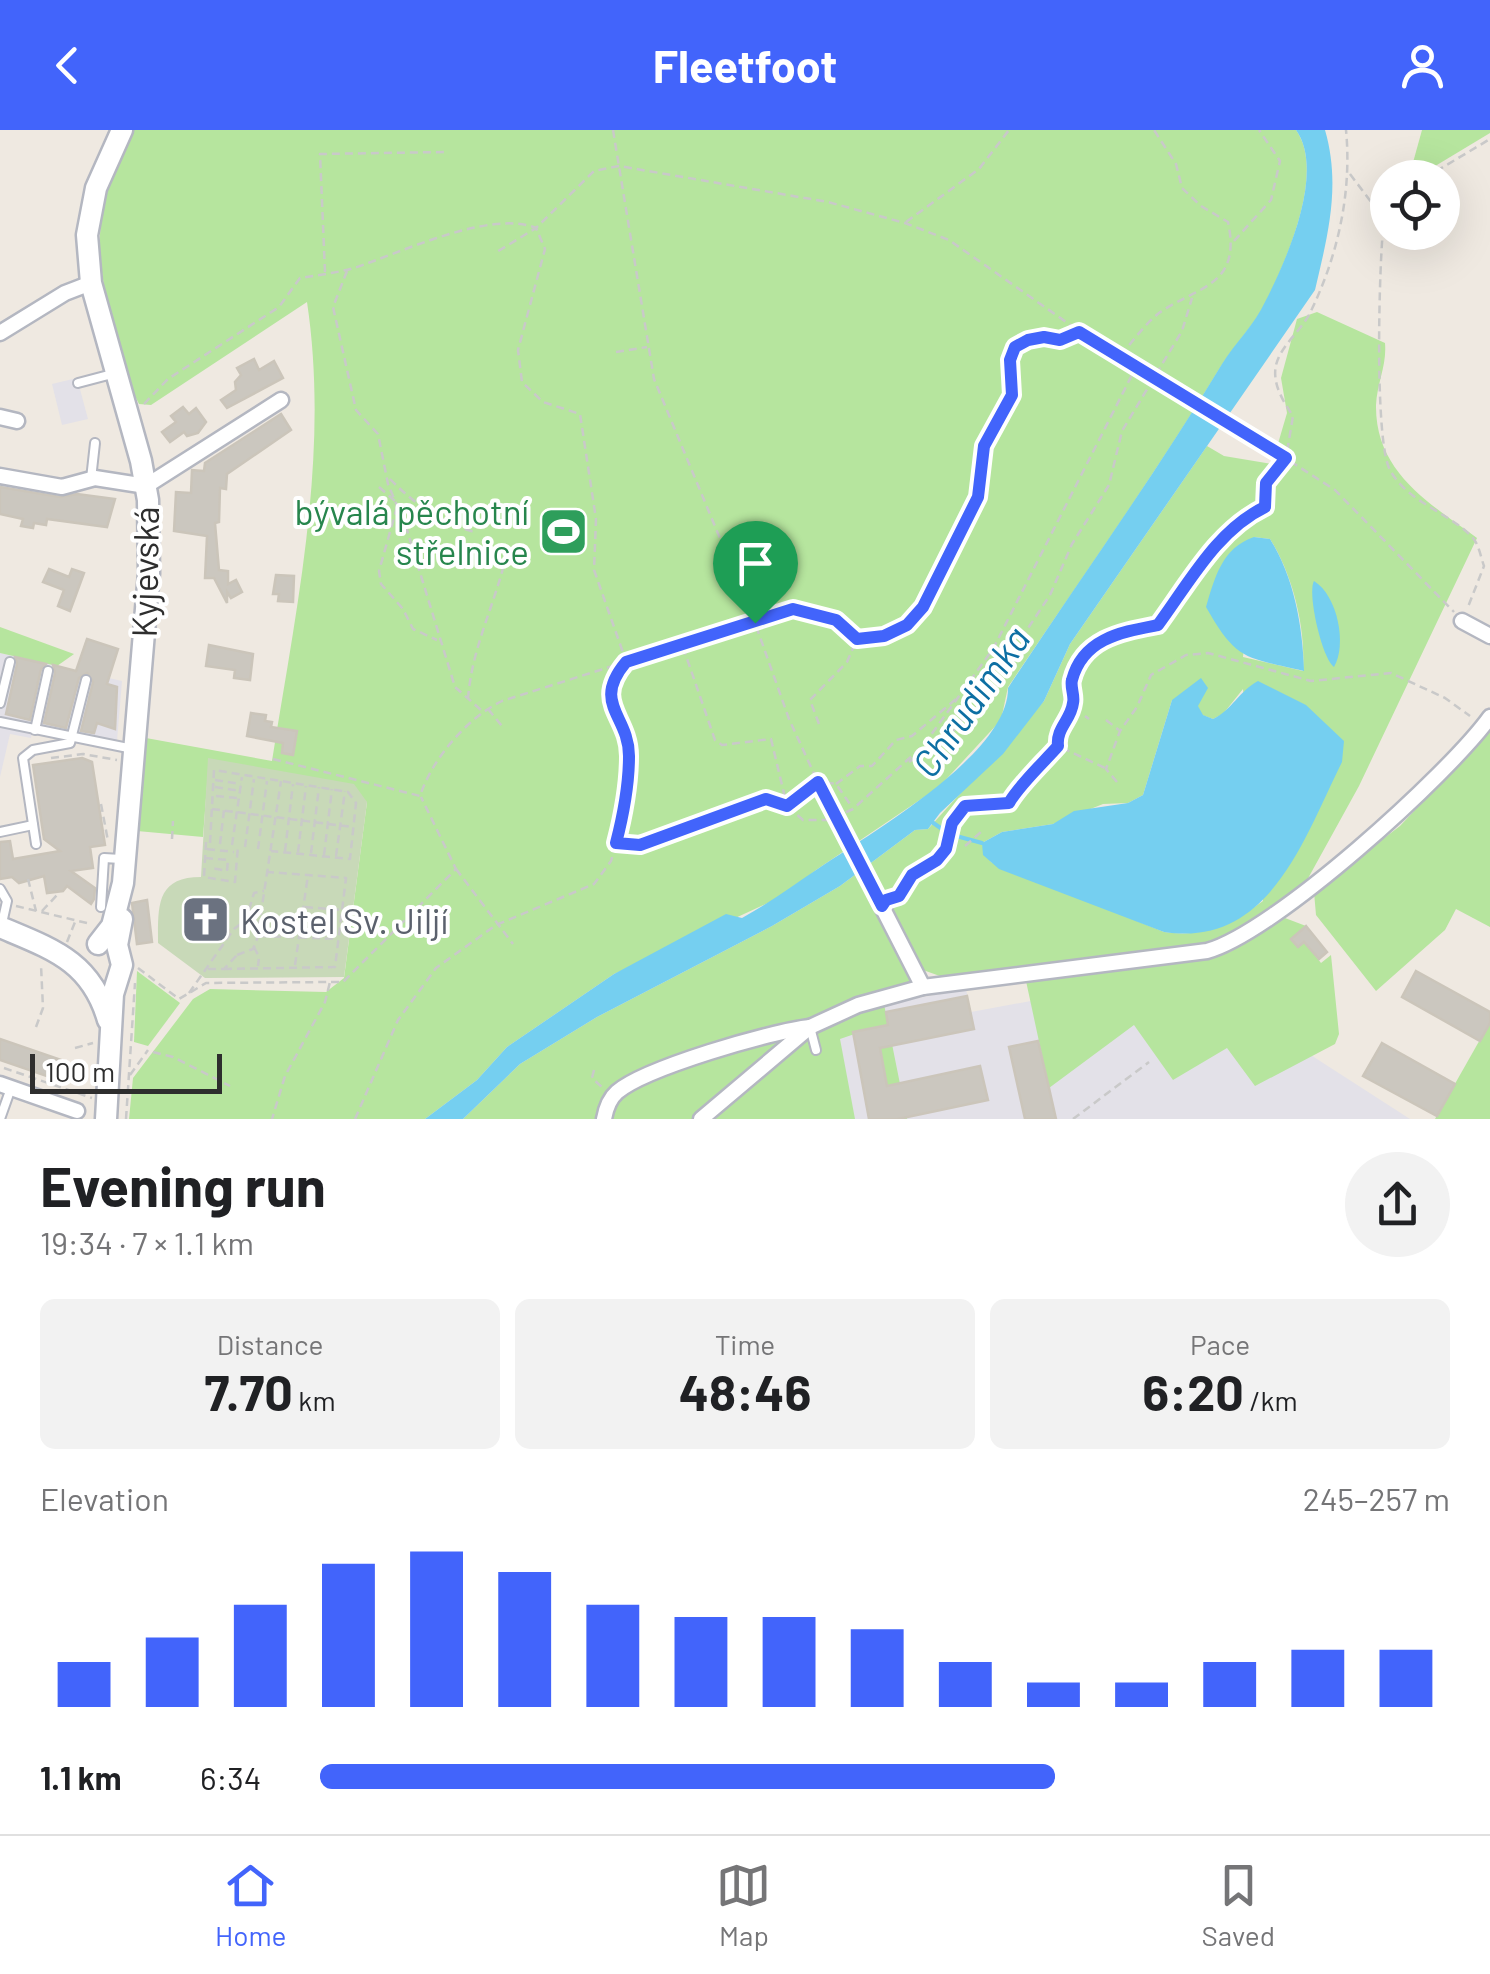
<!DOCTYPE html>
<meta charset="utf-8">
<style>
body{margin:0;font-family:Barlow,sans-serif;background:#f2f2f2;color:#202124;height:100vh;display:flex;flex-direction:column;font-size:38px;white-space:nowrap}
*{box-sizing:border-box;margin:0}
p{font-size:32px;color:#757577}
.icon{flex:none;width:55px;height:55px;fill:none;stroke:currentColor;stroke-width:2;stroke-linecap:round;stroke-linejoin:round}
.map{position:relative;height:989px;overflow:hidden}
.drawer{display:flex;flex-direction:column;background:#fff;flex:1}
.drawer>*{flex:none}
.controls{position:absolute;left:1370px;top:30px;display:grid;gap:20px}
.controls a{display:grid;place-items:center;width:90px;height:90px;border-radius:50%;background:#fff;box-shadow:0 10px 40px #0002;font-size:50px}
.scale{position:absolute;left:30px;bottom:25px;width:192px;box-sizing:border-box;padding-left:10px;border:5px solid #2e2e2e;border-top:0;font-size:28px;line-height:35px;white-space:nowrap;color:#2e2e2e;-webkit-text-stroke:8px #fff;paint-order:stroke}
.pin{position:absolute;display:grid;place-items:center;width:85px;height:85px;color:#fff;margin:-102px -42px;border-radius:50% 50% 50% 0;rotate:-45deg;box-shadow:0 0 10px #0007}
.pin .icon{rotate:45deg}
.round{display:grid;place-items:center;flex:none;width:105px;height:105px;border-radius:52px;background:#f2f2f2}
.headline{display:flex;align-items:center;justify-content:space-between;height:170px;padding:0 40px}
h1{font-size:55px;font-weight:700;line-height:75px}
.stats{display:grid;grid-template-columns:repeat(3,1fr);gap:15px;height:170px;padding:10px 40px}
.stats div{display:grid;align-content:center;border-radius:15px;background:#f2f2f2;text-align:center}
.stats b{font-size:50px;font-weight:700}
.stats small{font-size:28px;font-weight:400}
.stats p{font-size:28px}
.chart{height:280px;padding:20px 40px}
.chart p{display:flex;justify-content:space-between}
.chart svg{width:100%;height:180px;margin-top:10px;stroke:#4264fb;stroke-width:6}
ul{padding:0 40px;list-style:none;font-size:32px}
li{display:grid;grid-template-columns:160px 120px 1fr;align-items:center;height:75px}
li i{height:25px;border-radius:12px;background:#4264fb}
header{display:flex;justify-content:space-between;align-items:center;height:130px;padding:0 40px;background:#4264fb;color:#fff;font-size:45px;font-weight:700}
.tab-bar{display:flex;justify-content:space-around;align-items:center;height:140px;border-top:2px solid #e0e0e0;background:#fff;font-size:28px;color:#757577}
.tab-bar a{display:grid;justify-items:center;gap:5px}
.tab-bar .current{color:#4264fb}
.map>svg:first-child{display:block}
.industrial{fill:#e3e1e8}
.green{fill:#b6e59e;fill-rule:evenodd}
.cemetery{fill:#c8d9b8}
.water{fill:#75cff0}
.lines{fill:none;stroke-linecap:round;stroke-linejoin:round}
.stream{stroke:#75cff0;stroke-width:4}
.building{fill:#cbc7bf;stroke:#cbc5ba;stroke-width:2.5}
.lane-casing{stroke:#b4b7c1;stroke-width:12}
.street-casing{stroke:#b4b7c1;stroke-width:19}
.secondary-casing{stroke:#b4b7c1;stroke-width:25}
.path{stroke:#c9c9c9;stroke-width:2.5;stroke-dasharray:8 5;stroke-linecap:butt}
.lane{stroke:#fff;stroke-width:8}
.street{stroke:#fff;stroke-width:14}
.secondary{stroke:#fff;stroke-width:20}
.path-bridge{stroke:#c9c9c9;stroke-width:2.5;stroke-dasharray:8 5;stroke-linecap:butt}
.route-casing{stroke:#fff;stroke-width:20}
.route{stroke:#4264fb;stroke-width:12}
.labels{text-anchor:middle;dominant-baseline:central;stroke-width:8;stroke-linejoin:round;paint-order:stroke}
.leisure-label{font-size:35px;fill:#27864d;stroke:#fff;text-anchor:end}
.street-label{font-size:35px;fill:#2e2e2e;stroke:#fff}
.worship-label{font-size:35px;fill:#5b616d;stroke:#fff;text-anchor:start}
.water-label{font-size:38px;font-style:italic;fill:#0d6fa3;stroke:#fff}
</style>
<header><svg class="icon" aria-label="back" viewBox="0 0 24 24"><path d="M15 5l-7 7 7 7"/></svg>Fleetfoot<svg class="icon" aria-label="person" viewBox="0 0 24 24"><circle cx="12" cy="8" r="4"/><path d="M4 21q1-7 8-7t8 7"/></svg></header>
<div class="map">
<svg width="1490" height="989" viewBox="0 0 1490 989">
<rect width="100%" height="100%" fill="#efe9e1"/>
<g class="industrial">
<polygon points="77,248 88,289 62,295 52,254"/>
<polygon points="0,523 122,551 117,611 34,593 31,608 10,604 0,647"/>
<polygon points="1254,830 1289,911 1410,989 724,989 877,876 966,859 971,882"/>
</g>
<g class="green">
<path d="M133 0H1296C1326 42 1286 131 1266 172 1254 196 1232 217 1218 241 1152 349 1079 452 1008 557L1001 590 939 657 816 740 785 765 614 844 507 917 477 950 425 989H129L133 948 193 869 210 859 326 862 344 848 367 672 209 629 203 707 137 701 146 608 272 631C296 479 330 325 307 172L151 275 139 274C128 254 124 229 117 208 92 122 92 80 133 0Z"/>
<polygon points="1422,0 1490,0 1490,3 1417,47 1409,47"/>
<path d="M1317 182 1385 213C1387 235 1377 253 1376 275 1375 343 1431 374 1477 408L1359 656 1306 752 1258 791 1205 816 951 850 923 840 912 824V854L638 947 601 989H463L520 934 597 887 772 796 840 756 915 700 928 699 1044 571 1070 514 1207 316 1224 326 1272 334 1287 283 1281 248 1297 189ZM1254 407 1270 409C1293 445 1306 499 1303 541L1243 527ZM1243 559 1263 771C1231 794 1205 808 1164 802L991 732 982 713 1002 702 1053 694 1103 674 1128 673 1143 665 1172 570 1198 577 1202 585 1213 589 1223 584Z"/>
<polygon points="0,497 74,524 57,536 0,523"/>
<polygon points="1490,600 1490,797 1456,779 1445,800 1376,861 1316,785 1314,762 1400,696"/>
<polygon points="1285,788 1306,796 1291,809 1297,816 1304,811 1321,833 1331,825 1339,904 1335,914 1255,956 1227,918 1173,950 1134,895 1049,958 1026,851 1212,827 1230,822"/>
<polygon points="137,841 180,873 148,916 134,912"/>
<path d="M884 874 907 989H893L875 897 840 909 855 989H715C769 934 807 894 884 874Z"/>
<polygon points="1490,892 1490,989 1435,989"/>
<polygon points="795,902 692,989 609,989 612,975 630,958"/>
</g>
<path class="cemetery" d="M208 628 354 654 367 672 344 847 205 848 158 813C158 776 156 747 201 747Z"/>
<g class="water">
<path d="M1296 0H1325C1341 55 1328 105 1315 160L1070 514 1044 571 1003 624 940 683 928 699 915 700 840 756 772 796 597 887 520 934 463 989H425L477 950 507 917 614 844 726 784 742 788C770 773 793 755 819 738 869 704 1009 624 1008 558 1079 450 1155 345 1222 234 1235 213 1255 194 1265 172 1286 131 1326 42 1296 0Z"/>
<path d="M1254 407 1270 409C1294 447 1303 497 1304 541 1246 527 1237 532 1206 477 1215 447 1222 418 1254 407Z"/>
<path d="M1314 451C1338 466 1347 515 1334 537 1322 529 1307 463 1314 451Z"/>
<path d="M1201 548 1208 558 1198 576 1203 585 1213 589C1232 580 1239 561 1258 551L1306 575 1344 611 1342 632C1304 708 1270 818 1164 802L999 739 983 725 982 713 1002 702 1053 694 1074 681 1128 673 1143 665 1172 570Z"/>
</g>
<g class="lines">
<polyline class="stream" points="932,692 949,704 982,713"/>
</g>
<g class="building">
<polygon points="254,229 259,240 274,231 283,248 227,278 221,270 236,260 235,252 241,245 237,238"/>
<polygon points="183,277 189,284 196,278 206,292 198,303 187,306 184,302 170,312 162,302 176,292 171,286"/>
<polygon points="281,284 291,300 227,344 226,359 220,358 219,392 215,393 219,440 228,441 228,454 236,450 242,462 231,468 227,462 227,473 214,448 205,448 207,406 174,401 176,362 191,363 192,340 204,341 205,333"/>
<polygon points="0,357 60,367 77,364 115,369 107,397 47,389 46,395 34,393 33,398 21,396 23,389 0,384"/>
<polygon points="49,439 69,447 72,439 84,443 70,481 58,476 64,460 43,452"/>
<polygon points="276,445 294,446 293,472 278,471 279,464 273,464"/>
<polygon points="87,509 118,519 107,554 117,557 115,599 97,593 94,603 81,601 93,552 87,543 79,548 66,598 44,593 55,543 53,535 76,541"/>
<polygon points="209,515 253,524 250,550 234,548 235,540 206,536"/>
<polygon points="15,527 46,534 41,539 30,590 6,584 17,534"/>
<polygon points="251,583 266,585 265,591 272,592 271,597 297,601 293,625 282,623 283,613 247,606"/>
<polygon points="82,628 92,632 105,715 90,717 93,738 71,741 95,758 94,769 91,774 67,756 63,761 47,763 44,746 19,753 12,747 0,749 0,712 10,711 13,729 60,721 44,709 33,635"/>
<polygon points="147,770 152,812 137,814 132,773"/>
<polygon points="198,774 208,778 210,786 226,793 229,801 225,809 191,793 190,788"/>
<polygon points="1306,796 1327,822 1319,829 1304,812 1298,817 1291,809"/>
<polygon points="1416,841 1490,882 1490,893 1480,911 1402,867"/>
<polygon points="967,866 974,899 880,918 887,956 980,936 988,970 898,989 869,989 853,902 888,895 886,882"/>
<polygon points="0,909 67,932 61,951 0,930"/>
<polygon points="1038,911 1049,958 1056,989 1025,989 1009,917"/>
<polygon points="1382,913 1455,954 1437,986 1363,946"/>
</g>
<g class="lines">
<defs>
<g id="lane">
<polyline points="78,253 116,243"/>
<polyline points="91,349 95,313"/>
<polyline points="0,573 10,532"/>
<polyline points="0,592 133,619"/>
<polyline points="35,600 48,541"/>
<polyline points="0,702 33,695"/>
<polyline points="36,714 23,628 33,620 70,613 86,550"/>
<polyline points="0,759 7,771 3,789"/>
<polyline points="101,777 104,728 121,729"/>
<polyline points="810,897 816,920"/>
<polyline points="0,989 11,958"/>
</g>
<g id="street">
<polyline points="0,203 65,163 91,153"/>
<polyline points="0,287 17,291"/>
<polyline points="0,346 62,357 95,348 146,356 281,270"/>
<polyline points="1462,491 1490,506"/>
<polyline points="877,767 923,857"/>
<polyline points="0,954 77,981"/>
<path d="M604 989C606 978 609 969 617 962 645 938 772 901 810 897"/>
<path d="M701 989 810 897 858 875 923 857 1207 821C1274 803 1448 645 1490 587"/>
</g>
<g id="secondary">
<path d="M0 797C52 819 91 831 108 890"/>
<polyline points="98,814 112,796 123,753 149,443 148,370 141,331 91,153 87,105 96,58 122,0"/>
<polyline points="106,989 113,864 122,835 117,815 122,789"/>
</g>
</defs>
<use href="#lane" class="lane-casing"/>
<use href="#street" class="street-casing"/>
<use href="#secondary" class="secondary-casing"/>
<g class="path">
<polyline points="613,0 654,249 755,493 789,589 822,661"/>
<path d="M1350 44 1384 89C1379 129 1374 311 1390 340 1408 373 1449 382 1473 408 1479 415 1481 428 1484 436L1468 477"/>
<polyline points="1425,48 1490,9"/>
<polyline points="1385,65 1388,64"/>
<polyline points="906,92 979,39 1009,0"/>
<polyline points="1234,111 1271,70 1280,31 1259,0"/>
<polyline points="347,141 333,177 356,280 378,304 388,354 407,400 455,557 481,580"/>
<polyline points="325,142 320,24 444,22"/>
<polyline points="616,222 647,217"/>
<path d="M1121 225C1133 211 1144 195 1159 183 1197 156 1242 157 1228 92L1201 76 1182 58 1176 34 1154 0"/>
<polyline points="1181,261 1335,360 1454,482"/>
<path d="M144 274 168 249 279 177 300 148C318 145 336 143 354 138 400 123 491 79 536 98L545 119 518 220 522 252 543 272 580 284 596 389 594 440 626 531C591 573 628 585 629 626 630 654 623 686 616 713L640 715 767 669 787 676 803 690H829L853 679 923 616 993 519 1137 235 1079 201 949 110 905 93 828 72 619 36 594 41 536 98 495 123"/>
<path d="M390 349C415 375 443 393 477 403"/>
<polyline points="379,357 395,371"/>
<polyline points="397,377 379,441 381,454 403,479 413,499 437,510"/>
<polyline points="683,517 715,610 722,615 771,609 787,676 818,651 836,654 852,677"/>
<path d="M468 569C472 514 498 469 508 417"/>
<polyline points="488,579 502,596"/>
<polyline points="1085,586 1089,589"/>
<polyline points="1106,590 1119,600"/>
<polyline points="819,594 810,570 847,532 856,511"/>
<path d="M1058 616C1056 599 1071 589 1073 573 1075 566 1070 557 1072 550 1083 508 1122 501 1158 495 1189 453 1217 400 1265 377L1266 353 1286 328 1293 286C1283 271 1272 254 1276 235 1281 215 1301 201 1310 183 1338 126 1352 62 1346 0"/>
<polyline points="51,628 83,624 117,630"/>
<path d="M273 629 420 666C432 629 467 588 502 571L793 479 835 490 857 509 884 505 907 495 923 477 978 367 985 316 1011 265 1010 230 1015 217 1027 210H1060L1077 203"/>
<polyline points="909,632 954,600 991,554 1050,465 1072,414 1109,355 1122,301 1182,201 1192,168"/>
<polyline points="215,650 241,654"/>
<polyline points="1117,652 1106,639 1120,601 1137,577 1151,545 1186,525 1208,523 1311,551 1391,543 1445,568 1470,586"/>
<polyline points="836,654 860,636 872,636 896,610 912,606 956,569"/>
<polyline points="215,657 240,661"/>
<polyline points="216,666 237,668"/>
<polyline points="101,674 108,711"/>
<polyline points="212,679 352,697"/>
<polyline points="172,709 173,691"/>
<polyline points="206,712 204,747 235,752 238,716"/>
<polyline points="210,713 214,640 348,662 356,673 350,729 271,721"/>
<polyline points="220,714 224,680"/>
<polyline points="232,715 242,647"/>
<polyline points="965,716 982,701"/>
<polyline points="245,717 254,649"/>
<polyline points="207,719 234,722"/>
<polyline points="258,719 267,651"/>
<polyline points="285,721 293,654"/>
<polyline points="298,722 306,656"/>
<polyline points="311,723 319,657"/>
<polyline points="324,725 332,659"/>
<polyline points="336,726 345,661"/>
<polyline points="205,728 228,730 227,741 212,738"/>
<polyline points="28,749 36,781"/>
<path d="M891 768 899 766C912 743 936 737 945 720 953 704 953 690 965 675L1009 673 1058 616 1105 638"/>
<polyline points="16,776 91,794"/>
<polyline points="305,777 342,780"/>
<polyline points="42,781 59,763"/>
<polyline points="260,806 337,809"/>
<polyline points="67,812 75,792"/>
<polyline points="254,817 259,827 258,836"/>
<polyline points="237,825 253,819 257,809 281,651"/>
<polyline points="295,835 308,745"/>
<polyline points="138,838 179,869 206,853 330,852 325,872 285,946 272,989"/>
<polyline points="208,839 224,839 237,825 240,826"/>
<polyline points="224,839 335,837 346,748 268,742"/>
<polyline points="331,852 343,852 456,739 421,667"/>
<polyline points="189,863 234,799 246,790 254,763 264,761"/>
<polyline points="36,897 43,878 41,835"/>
<polyline points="75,918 93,913"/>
<polyline points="153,922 173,927 230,956"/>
<polyline points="4,938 92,968"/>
<polyline points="594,940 592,948 604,959"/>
<polyline points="130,945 148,920"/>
<polyline points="126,989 135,853"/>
<polyline points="355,989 398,890 436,838 496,795 594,754 611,731 616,714"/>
<polyline points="1073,989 1149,932"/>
</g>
<use href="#lane" class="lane"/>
<use href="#street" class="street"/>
<use href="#secondary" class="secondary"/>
<g class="path-bridge">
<polyline points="1137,235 1181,261"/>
<polyline points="822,661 877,767"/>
<polyline points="456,739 513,814"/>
</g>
</g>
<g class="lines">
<defs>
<path id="route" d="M1079 202 1286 328 1266 353 1265 377C1217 400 1189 453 1158 495 1122 502 1083 508 1072 550 1070 557 1075 566 1073 573 1071 590 1056 598 1058 616 1044 632 1019 655 1009 673L965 676 952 693 946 719 937 730 912 745 899 766 886 770 882 776 818 652 787 676 766 669 640 715 616 713C623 686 629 654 629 626 629 585 591 574 626 532L793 479 836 490 857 509 884 506 907 495 923 477 978 367 984 316 1012 265 1010 230 1015 217 1028 210 1044 207 1060 210Z"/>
</defs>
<use href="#route" class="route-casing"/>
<use href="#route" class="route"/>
</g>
<defs>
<symbol id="stadium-square" viewBox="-11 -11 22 22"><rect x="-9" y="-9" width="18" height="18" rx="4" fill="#2e9e5b" stroke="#fff"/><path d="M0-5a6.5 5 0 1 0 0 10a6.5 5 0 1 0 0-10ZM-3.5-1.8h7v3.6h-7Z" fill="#fff"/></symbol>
<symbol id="church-square" viewBox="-11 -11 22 22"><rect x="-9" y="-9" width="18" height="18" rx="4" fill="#6b7280" stroke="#fff"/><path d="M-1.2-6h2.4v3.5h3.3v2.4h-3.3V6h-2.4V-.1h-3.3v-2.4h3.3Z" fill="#fff"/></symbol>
</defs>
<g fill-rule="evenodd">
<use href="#stadium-square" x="536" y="374" width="55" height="55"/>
<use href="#church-square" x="178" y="762" width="55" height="55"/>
</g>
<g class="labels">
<g class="leisure-label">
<text x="529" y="381">bývalá pěchotní<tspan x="529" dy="40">střelnice</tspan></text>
</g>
<g class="street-label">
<text transform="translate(144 442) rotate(-89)">Kyjevská</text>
</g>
<g class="worship-label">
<text x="240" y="790">Kostel Sv. Jiljí</text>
</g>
<g class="water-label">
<text transform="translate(970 571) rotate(-55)">Chrudimka</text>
</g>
</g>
</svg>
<div class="controls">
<a><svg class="icon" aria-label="locate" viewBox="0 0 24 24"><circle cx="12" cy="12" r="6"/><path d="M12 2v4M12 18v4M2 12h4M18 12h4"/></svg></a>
</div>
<div class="scale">100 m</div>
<div class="pin" style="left:755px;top:493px;background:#1e9e55"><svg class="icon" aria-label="arrive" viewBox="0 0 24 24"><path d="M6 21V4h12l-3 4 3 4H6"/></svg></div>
</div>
<section class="drawer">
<div class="headline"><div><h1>Evening run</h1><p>19:34 · 7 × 1.1 km</p></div><a class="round"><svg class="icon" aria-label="share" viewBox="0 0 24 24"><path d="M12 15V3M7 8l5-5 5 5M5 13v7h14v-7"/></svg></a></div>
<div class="stats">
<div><p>Distance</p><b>7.70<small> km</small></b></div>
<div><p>Time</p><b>48:46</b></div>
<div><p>Pace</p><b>6:20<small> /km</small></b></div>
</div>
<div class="chart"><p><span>Elevation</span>245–257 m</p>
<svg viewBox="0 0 160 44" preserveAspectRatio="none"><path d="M5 44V33M15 44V27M25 44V19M35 44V9M45 44V6M55 44V11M65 44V19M75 44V22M85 44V22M95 44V25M105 44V33M115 44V38M125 44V38M135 44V33M145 44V30M155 44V30"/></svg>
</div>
<ul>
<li><b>1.1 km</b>6:34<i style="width:65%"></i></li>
</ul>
</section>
<nav class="tab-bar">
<a class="current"><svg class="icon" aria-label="home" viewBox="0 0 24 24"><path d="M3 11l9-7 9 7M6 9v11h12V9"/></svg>Home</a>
<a><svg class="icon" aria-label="map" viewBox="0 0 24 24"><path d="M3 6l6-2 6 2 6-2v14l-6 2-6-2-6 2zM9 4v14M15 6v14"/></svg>Map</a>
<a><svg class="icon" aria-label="saved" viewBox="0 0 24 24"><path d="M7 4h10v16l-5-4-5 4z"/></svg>Saved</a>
</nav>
